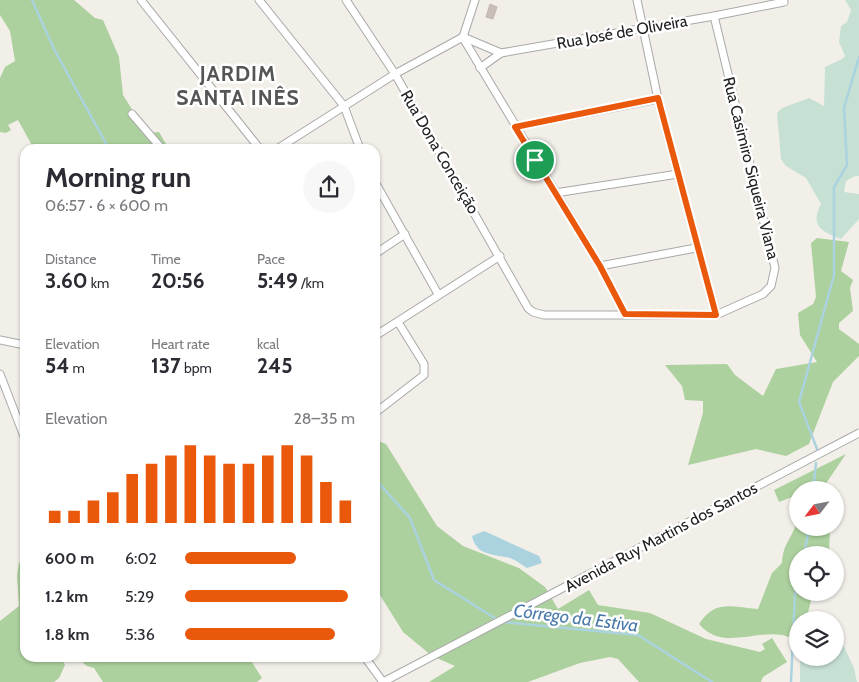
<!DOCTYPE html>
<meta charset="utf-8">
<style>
body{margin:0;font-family:Cabin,sans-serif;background:#f7f7f7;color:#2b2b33;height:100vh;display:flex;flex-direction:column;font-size:19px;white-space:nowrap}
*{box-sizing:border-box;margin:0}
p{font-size:16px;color:#7c7c81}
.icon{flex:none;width:28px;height:28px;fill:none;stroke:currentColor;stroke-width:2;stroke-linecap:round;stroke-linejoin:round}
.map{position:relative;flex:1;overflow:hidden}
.details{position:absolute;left:20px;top:144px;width:360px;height:518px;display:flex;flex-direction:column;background:#fff;border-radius:15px;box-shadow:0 1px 4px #0004}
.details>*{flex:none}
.needle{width:32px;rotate:238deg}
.tools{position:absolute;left:789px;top:481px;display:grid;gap:10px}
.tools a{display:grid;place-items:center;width:55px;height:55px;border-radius:50%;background:#fff;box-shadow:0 1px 4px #0004;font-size:25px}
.pin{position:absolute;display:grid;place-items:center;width:42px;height:42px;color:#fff;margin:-21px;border:2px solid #fff;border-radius:50%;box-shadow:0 1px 5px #0007}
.round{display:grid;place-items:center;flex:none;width:52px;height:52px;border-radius:26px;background:#f7f7f7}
.head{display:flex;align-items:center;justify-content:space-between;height:85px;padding:0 25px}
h1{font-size:28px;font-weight:800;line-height:38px}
.stats{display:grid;grid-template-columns:repeat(3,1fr);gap:8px;height:85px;padding:5px 25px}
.stats div{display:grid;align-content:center}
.stats b{font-size:21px;font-weight:800}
.stats small{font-size:14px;font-weight:400}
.stats p{font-size:14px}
.chart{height:140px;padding:10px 25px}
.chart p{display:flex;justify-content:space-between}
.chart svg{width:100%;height:90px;margin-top:5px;stroke:#ea580c;stroke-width:6}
ul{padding:0 25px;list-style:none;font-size:16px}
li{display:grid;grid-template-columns:80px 60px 1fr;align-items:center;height:38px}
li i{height:12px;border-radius:6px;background:#ea580c}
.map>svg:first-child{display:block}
.forest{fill:#add19e}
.wetland{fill:#c6e0d4}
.water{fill:#aad3df}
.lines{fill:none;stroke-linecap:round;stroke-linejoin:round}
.stream{stroke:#aad3df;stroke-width:2.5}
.building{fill:#c7bfb8;stroke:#c4b6ab}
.street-casing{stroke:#a9a9a9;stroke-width:9}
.street{stroke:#fff;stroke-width:7}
.route-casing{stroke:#fff;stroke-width:10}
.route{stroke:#ea580c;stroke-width:6}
.labels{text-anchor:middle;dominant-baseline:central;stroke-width:5;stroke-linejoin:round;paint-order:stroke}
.street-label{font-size:16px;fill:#222;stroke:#fff}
.water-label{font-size:18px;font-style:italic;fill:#4a7aab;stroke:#fff}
.district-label{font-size:21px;font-weight:bold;letter-spacing:1px;fill:#555;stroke:#fff}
</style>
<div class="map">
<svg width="859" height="682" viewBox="0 0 859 682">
<rect width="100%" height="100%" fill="#f2efe9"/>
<g class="forest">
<polygon points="0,0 74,0 95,18 103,20 119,57 123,95 147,133 159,132 169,149 34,149 18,120 8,125 11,130 6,133 0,132 0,78 5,67 15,61 10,31 0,15"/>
<polygon points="817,238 849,242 841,271 853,280 850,288 853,311 839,323 839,329 859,344 859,356 833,382 809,444 786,456 756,449 688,465 703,413 703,401 685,400 682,386 665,365 727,364 735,375 763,396 776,369 817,362 800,335 798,313 813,304 816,297 811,243"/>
<polygon points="375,440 386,444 437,526 463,546 519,568 545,587 558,609 589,590 598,605 650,613 706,639 760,652 765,649 762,644 772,638 787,662 763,677 761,682 639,682 618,659 610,657 580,663 528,682 429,682 455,666 432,656 403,632 375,587"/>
<polygon points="846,454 827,482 826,490 798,490 797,495 779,502 774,490"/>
<path d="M797 521 798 528H830L829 555H798V592L813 593 806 620H798L797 640C793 638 787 636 782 635 753 630 722 651 699 624 715 599 732 607 758 609L772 573 782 563C783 543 792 539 797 521Z"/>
<polygon points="19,562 25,568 25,656 61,656 65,665 59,678 54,682 0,682 0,621 19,606 17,576"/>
<polygon points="75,656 248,656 262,678 257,682 103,682 94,668 87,666"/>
</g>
<g class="wetland">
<path d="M845 0H859V176H855L846 181 844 192 859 194V219L841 239C823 232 809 226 821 204L806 178 786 166 781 159 777 113 782 108 809 98 824 106 825 67 842 59 845 56 839 42 841 26 847 22 851 10Z"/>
<polygon points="835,628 854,668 857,682 800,682 800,658 835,658"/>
</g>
<path class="water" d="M484 531 539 556 542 563 527 568C522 565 516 560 510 558 494 554 476 556 472 536Z"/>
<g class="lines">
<g class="stream">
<polyline points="32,0 54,49 109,149"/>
<polyline points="817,449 799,402 834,275 834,187 847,165 844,108 859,57"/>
<polyline points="375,479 410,518 434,580 498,620"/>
<polyline points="813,490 816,463"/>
<polyline points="804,555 809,528"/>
<polyline points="503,622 638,635 712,682"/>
<polyline points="791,682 795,593 798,581"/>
</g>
</g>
<polygon class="building" points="490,4 497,7 493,19 486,17"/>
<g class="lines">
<defs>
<g id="street">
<polyline points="141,0 260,149"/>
<polyline points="259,0 344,106 360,149"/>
<polyline points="346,0 395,74 528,308 533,312 544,315 716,315 763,294 771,286 775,268 714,16"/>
<polyline points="637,0 658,99 716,315"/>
<polyline points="463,37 501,53 714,16 784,2"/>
<polyline points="463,37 475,0"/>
<polyline points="463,38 600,266 625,314"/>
<polyline points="480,68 501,53"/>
<polyline points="132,114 162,149"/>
<polyline points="515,127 658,99"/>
<polyline points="277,149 395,74 463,37"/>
<polyline points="375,182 438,294"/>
<polyline points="555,193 678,174"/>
<polyline points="375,254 405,234"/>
<polyline points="600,266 696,248"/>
<polyline points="375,336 500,256"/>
<polyline points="0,340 25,345"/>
<polyline points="0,374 25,439"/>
<polyline points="375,413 424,375 424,364 398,322"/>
<polyline points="364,656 383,682 859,433"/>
</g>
</defs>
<use href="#street" class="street-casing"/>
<use href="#street" class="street"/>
</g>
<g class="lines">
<defs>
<polygon id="route" points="658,98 716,315 625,314 600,266 515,127"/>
</defs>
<use href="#route" class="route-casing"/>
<use href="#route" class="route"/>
</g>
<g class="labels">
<g class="street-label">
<text transform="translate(622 32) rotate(-10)">Rua José de Oliveira</text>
<text transform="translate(440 152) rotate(60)">Rua Dona Conceição</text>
<text transform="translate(751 168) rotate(76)">Rua Casimiro Siqueira Viana</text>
<text transform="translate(661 537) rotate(-28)">Avenida Ruy Martins dos Santos</text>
</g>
<g class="water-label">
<text transform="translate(576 618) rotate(7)">Córrego da Estiva</text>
</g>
<g class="district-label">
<text x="238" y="73">JARDIM<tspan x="238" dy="24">SANTA INÊS</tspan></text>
</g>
</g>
</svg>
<div class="tools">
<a><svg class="needle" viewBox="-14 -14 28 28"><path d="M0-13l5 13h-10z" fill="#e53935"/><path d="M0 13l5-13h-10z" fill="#7c7c81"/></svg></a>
<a><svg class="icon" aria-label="locate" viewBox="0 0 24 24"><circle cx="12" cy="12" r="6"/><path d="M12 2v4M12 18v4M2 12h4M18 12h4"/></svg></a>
<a><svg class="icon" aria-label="layers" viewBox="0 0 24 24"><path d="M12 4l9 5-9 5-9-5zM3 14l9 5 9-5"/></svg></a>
</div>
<div class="pin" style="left:535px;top:160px;background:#1e9e55"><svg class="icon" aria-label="arrive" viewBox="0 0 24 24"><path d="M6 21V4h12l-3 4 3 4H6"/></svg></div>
<section class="details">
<div class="head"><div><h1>Morning run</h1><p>06:57 · 6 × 600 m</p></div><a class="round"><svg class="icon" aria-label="share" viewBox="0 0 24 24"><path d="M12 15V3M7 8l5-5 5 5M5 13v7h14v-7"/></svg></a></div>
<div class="stats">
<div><p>Distance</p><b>3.60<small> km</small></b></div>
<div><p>Time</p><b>20:56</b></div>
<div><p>Pace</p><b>5:49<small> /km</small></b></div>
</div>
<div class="stats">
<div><p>Elevation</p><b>54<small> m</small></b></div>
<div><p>Heart rate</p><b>137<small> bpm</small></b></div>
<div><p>kcal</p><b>245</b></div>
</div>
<div class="chart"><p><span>Elevation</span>28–35 m</p>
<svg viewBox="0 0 160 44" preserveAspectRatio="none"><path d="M5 44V38M15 44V38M25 44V33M35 44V29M45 44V20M55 44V15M65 44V11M75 44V6M85 44V11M95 44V15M105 44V15M115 44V11M125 44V6M135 44V11M145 44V24M155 44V33"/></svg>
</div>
<ul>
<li><b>600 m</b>6:02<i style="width:65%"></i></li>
<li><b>1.2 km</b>5:29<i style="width:96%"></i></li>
<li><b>1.8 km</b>5:36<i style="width:88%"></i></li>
</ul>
</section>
</div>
